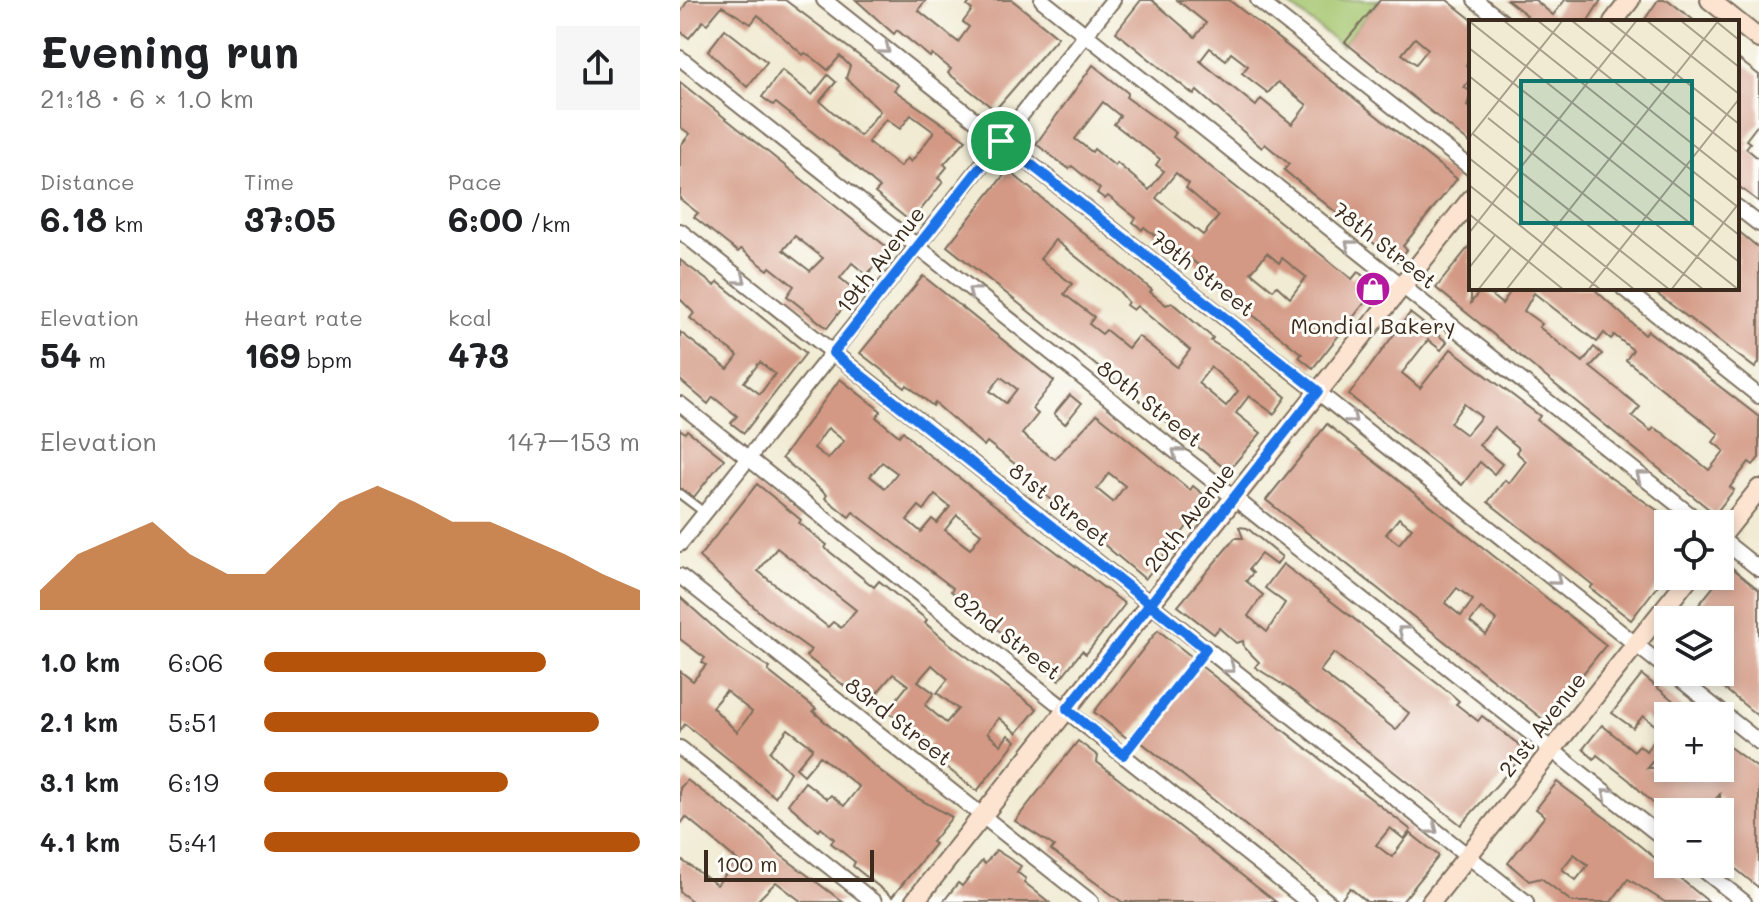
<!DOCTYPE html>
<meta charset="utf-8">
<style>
body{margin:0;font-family:Mali,sans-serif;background:#f6f6f6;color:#202124;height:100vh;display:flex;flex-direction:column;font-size:30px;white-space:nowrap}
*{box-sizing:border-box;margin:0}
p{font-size:26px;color:#757577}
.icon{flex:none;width:44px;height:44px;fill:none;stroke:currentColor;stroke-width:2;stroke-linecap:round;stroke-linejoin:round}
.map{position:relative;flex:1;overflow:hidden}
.sheet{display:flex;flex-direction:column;background:#fff;width:680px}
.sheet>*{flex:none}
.tools{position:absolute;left:974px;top:510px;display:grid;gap:16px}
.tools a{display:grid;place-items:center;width:80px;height:80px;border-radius:0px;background:#fff;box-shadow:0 4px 12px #0003;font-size:40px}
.scale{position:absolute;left:24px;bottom:20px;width:170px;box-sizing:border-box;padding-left:8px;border:4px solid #3b2a1e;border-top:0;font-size:22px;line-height:28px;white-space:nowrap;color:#3b2a1e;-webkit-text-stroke:6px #fdfcf7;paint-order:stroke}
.pin{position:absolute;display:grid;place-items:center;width:68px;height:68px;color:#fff;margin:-34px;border:4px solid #fff;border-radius:50%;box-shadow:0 2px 8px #0007}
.round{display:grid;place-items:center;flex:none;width:84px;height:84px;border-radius:0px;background:#f6f6f6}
.summary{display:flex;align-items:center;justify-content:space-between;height:136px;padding:0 40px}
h1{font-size:44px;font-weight:700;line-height:60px}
.metrics{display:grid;grid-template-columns:repeat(3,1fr);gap:12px;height:136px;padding:8px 40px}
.metrics div{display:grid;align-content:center}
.metrics b{font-size:34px;font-weight:700}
.metrics small{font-size:22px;font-weight:400}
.metrics p{font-size:22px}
.chart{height:224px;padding:16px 40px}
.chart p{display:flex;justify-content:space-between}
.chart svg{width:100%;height:144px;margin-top:8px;fill:#b45309;opacity:.7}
ul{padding:0 40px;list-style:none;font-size:26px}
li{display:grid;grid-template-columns:128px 96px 1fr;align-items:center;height:60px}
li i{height:20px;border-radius:10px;background:#b45309}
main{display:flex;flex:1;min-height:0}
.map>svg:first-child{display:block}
.green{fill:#a5c66f;stroke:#707846;stroke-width:2}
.building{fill:#d39984;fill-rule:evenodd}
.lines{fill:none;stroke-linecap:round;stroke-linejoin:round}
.lane-casing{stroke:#7b6e5d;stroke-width:11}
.street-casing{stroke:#7b6e5d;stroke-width:18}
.secondary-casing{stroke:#7b6e5d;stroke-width:22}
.lane{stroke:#fff;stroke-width:7}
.street{stroke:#fff;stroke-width:14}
.secondary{stroke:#fde4d1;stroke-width:18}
.oneway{stroke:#a79f9a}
.route-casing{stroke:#fff;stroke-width:16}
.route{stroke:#1a73e8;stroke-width:10}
.labels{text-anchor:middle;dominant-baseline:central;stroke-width:6;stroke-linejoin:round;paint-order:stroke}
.street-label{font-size:22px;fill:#3b2a1e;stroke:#fdfcf7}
.poi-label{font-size:22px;fill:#3b2a1e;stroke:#fdfcf7}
.inset-road{fill:none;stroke:#a89e8b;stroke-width:2}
.view{fill:#0f766e;fill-opacity:0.15;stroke:#0f766e;stroke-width:4}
.inset-edge{fill:none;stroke:#3b2a1e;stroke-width:4}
</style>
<main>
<section class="sheet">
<div class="summary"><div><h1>Evening run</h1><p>21:18 · 6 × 1.0 km</p></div><a class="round"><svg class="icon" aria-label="share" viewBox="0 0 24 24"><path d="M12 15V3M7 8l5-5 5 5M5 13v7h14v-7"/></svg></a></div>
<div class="metrics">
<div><p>Distance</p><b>6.18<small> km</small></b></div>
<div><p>Time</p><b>37:05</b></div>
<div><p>Pace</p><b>6:00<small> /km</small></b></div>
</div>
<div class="metrics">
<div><p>Elevation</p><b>54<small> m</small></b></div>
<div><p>Heart rate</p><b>169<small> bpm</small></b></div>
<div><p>kcal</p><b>473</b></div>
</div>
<div class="chart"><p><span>Elevation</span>147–153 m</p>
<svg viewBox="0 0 160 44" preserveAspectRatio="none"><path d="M0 44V38L10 27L20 22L30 17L40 27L50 33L60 33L70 22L80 11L90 6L100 11L110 17L120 17L130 22L140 27L150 33L160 38V44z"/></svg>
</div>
<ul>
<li><b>1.0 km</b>6:06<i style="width:75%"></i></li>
<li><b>2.1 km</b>5:51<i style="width:89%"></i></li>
<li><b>3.1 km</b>6:19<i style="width:65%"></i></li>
<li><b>4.1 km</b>5:41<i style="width:100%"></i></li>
</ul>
</section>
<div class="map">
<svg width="1079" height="902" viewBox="0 0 1079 902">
<rect width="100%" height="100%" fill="#fdfcf7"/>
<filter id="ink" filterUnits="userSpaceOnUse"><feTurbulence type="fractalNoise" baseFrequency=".0125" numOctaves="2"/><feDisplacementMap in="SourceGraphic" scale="16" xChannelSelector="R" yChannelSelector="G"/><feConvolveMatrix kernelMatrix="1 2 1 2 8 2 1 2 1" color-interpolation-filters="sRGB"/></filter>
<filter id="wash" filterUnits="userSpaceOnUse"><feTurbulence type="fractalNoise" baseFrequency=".006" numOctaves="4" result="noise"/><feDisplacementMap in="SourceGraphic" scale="32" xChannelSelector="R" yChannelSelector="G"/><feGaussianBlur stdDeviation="1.8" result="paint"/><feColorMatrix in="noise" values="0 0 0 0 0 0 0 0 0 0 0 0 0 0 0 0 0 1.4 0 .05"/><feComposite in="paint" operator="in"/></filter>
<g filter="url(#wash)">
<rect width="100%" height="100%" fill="#f1ebd3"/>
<polygon class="green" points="603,0 699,0 662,46"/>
<g id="blocks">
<g class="building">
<path d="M8 0H105L218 85 214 90 286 140 264 164 267 167 258 178 263 182 231 222 195 193 200 188 175 166 96 103 93 105 82 97 102 70 132 95 148 75 156 82 140 101 180 136 200 111 166 78 170 66 160 56 148 70 132 57 125 53 123 55 78 15 71 24 42 6 27 24 23 21 9 38 0 31V13ZM231 115 254 132 231 162 227 158 220 167 188 142 206 119 220 129Z"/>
<polygon points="176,0 246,0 238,10 278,42 289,27 283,22 292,10 287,6 292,0 332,0 378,37 315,110 268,73 271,69 252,54 250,57 217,30 214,34"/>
<path d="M461 0H472L515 37 526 23 497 0H549L777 179 723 246 727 250 717 262 604 170 609 164 585 144 582 148 517 91 514 95 436 32ZM530 48 546 60 551 53 568 66 562 73 588 93 598 82 627 105 612 124 581 99 576 106 520 61Z"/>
<path d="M700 0H767L791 19V59L786 65 791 70V79L784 87 791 92 787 106 791 109V144L665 42ZM735 38 748 49 736 64 722 54Z"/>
<polygon points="827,0 855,0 873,15 885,0 921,0 907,22 849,22 844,18 847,15"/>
<polygon points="978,0 988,0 1016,22 963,22"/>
<polygon points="45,29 87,62 67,87 28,51"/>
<polygon points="1057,58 1079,75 1079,123 1066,140 1070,143 1066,148 1079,159 1079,202 1057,185"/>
<path d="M413 65 448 93 446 97 496 133 493 137 672 279 678 272 697 287 633 368 619 357 622 354 569 312 572 308 549 289 500 251 498 254 464 227 462 230 453 222 456 218 428 196 425 199 417 193 420 189 392 166 389 169 356 144ZM423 102 440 116 434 124 480 159 476 165 484 171 469 190 437 163 435 166 414 149 412 152 395 139ZM496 173 509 184 506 188 539 216 523 235 476 198ZM587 253 599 263 602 258 626 277 610 298 597 286 593 290 571 272Z"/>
<path d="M0 82 208 248 187 275 172 263 160 278 176 291 147 328 107 296 114 286 90 267 88 270 61 249 58 252 45 242 14 217 18 213 0 199V146L10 134 0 127ZM115 236 143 258 130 271 103 250Z"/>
<path d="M328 170 472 290 470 292 486 305 492 303 533 338 531 341 562 360 606 397 594 414 569 396 556 413 581 433 548 471 267 246ZM375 240 438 290 448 302 446 305 453 310 457 306 510 350 497 367 458 336 448 348 426 330 422 334 409 324 414 317 384 294 392 284 360 259ZM531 367 558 391 546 406 518 383Z"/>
<polygon points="1057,230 1079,248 1079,363 1075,368 969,288 1057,288"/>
<path d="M791 244V303L802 288 822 304 833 288H913L965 335 968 331 1079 417V458L1073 465 1069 462 1050 487 1054 490 1035 514 756 288ZM854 293 917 342 924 333 931 339 934 335 953 350 946 360 1039 434 1033 442 1044 451 1029 470 983 433 974 428 971 431 952 416 960 407 910 367 922 354 914 347 903 362 859 327 862 324 844 311Z"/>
<path d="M0 260 35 286 38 282 126 353 64 433 51 423 57 416 33 397 28 404 0 380V332L48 369 58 356 10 318 14 313 0 299ZM80 362 95 374 80 394 64 382Z"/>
<path d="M243 276 374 381 352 409 358 414 342 434 367 454 375 459 417 414 510 490 513 486 529 499 465 579 357 488 359 483 307 442 304 446 255 403 253 406 227 385 225 388 180 353ZM321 377 337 389 326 403 310 391ZM429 473 445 486 433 502 417 489Z"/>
<path d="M730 313 767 342 761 350 748 340 722 373 740 388 771 349 860 416 857 420 931 478 997 524H988V572L951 620 910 588 913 585 808 502 825 480 829 483 846 461 836 452 839 448 814 427 799 445 822 464 814 474 800 462 782 485 669 395ZM784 404 801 417 786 435 770 423Z"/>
<path d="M160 379 201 411 196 417 219 436 223 431 240 448 445 604 406 654 402 651 379 680 271 591 273 588 264 581 173 512 169 517 145 498 147 495 102 458ZM148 428 164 441 148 459 134 448ZM202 462 217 473 205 488 190 476ZM255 495 270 507 257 523 252 519 241 532 227 520 239 506 244 510ZM277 515 301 534 290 549 265 530Z"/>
<polygon points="390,395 401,404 385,424 374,414"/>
<path d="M647 424 926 645 865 721 586 500ZM719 518 732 528 719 544 706 534ZM777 588 793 600 781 616 765 603ZM801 608 817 620 806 635 790 622Z"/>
<polygon points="0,429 5,433 7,430 44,459 14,497 0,488"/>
<path d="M77 484 121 520 119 523 147 545 145 548 194 587 199 581 247 620 245 623 266 641 357 709 337 733 319 718 307 733 321 745 328 735 336 741 297 791 244 750 251 742 207 711 228 685 213 674 191 700 178 689 175 694 126 656 131 650 84 616 19 557ZM97 548 176 610 161 628 153 622 148 627 78 571ZM252 665 268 679 257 693 278 709 266 723 245 705 254 693 238 681Z"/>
<path d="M559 527 567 528 602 557 596 565 581 554 569 569 573 573 566 581 583 595 568 616 587 632 605 603 585 588 603 564 771 694 779 701 776 704 798 721 802 716 847 751 781 825 611 690 575 667 579 662 564 647 563 641 556 643 539 628 534 634 498 606 555 538H563ZM654 653 729 713 716 730 640 671Z"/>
<polygon points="1050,566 1079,590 1079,717 1030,677 1040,672 1040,620 1024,620 1013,612"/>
<path d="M0 597 49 641 90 668 88 671 136 709 133 711 193 765 230 794 272 817 252 842 255 844 212 897 173 866 175 862 151 843 154 839 141 828 139 831 108 804 125 782 147 799 151 795 164 806 179 787 140 756 124 775 116 768 133 748 108 729 90 752 110 772 95 797 5 724 0 731V671L13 681 26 665 22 662 25 658 0 639ZM46 691 72 712 57 732 32 707Z"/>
<polygon points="478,630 512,657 448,739 414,712"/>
<polygon points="521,666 731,830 724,839 710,828 696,845 712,857 730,833 759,856 722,902 687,902 670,888 660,901 461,742"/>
<polygon points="962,675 973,684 1012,716 988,716 984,732 963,716 953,728 932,713"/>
<polygon points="922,725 954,751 959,745 966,751 978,735 988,742 967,768 1040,768 1040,740 1079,769 1079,888 1040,856 1040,794 1025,812 982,812 949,780 917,755 914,759 903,749"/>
<polygon points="398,741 418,756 417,762 596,902 442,902 371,850 374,846 335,821"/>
<polygon points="7,780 76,831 98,853 163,902 122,902 96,882 76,902 13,902 0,892 0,859 37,885 57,860 6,817 0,825 0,788"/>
<path d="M877 782 927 819 1029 902H985L948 879 931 902H892L861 878 849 881 828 863 865 816 856 809ZM894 854 908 865 896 880 882 869Z"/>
<polygon points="316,850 341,866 337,872 346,879 344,882 369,902 263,902 278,883 282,886 302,861 305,864"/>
</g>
</g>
</g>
<g filter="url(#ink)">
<use href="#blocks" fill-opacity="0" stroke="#7b6e5d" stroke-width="2"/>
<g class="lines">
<defs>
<g id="lane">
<polyline points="0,494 25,513"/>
<polyline points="443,755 526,649"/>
</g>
<g id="street">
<polyline points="144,0 988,670"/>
<polyline points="362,0 1022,524"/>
<polyline points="578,0 791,168"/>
<polyline points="795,0 823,22"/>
<polyline points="0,58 988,842"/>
<polyline points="1057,207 1079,224"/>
<polyline points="0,231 846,902"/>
<polyline points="943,288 1079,396"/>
<polyline points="0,404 628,902"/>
<polyline points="1040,538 1079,569"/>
<polyline points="0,544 433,0"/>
<polyline points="0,576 411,902"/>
<polyline points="991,672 1079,742"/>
<polyline points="0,748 194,902"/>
<polyline points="1016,864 1064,902"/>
</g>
<g id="secondary">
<polyline points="1030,0 1079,39"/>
<polyline points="933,22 950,0"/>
<polyline points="1040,538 1079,489"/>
<polyline points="234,902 791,199"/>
<polyline points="751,902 1010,576"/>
</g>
</defs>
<use href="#lane" class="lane-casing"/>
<use href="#street" class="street-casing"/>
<use href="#secondary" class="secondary-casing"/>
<use href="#lane" class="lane"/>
<use href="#street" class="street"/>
<use href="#secondary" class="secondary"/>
</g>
<defs><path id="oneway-chevron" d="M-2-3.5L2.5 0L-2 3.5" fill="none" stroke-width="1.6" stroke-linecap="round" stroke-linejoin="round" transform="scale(2)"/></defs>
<g class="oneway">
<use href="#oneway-chevron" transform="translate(205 49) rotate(39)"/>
<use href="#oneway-chevron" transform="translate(670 245) rotate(-141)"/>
<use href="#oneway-chevron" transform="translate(61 279) rotate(39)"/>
<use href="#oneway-chevron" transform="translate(293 292) rotate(-142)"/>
<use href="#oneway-chevron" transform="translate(672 418) rotate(39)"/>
<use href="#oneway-chevron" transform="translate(497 453) rotate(-142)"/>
<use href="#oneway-chevron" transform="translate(961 476) rotate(-142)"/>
<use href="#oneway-chevron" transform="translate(876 580) rotate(39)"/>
<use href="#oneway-chevron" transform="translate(723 631) rotate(-142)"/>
<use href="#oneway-chevron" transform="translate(550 668) rotate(38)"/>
<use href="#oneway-chevron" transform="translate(927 793) rotate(-141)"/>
<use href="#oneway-chevron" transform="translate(753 829) rotate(38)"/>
</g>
</g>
<g class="lines" filter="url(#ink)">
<defs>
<polyline id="route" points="321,141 153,353 470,604 387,709 443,755 526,649 470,604 638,391 321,141"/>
</defs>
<use href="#route" class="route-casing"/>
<use href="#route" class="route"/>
</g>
<defs>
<symbol id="shop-disc" viewBox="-11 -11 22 22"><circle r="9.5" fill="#b5179e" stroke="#fdfcf7"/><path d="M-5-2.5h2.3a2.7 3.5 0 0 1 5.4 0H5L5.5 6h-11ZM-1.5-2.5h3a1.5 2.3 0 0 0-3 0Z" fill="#fff"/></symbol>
</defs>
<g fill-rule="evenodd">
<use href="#shop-disc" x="673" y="269" width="40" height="40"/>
</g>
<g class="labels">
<g class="street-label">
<text transform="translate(705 245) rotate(38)">78th Street</text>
<text transform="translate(200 259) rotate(-52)">19th Avenue</text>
<text transform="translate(523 273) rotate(38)">79th Street</text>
<text transform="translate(470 403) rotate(38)">80th Street</text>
<text transform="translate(380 504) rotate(38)">81st Street</text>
<text transform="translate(509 517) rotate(-52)">20th Avenue</text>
<text transform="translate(328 635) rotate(38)">82nd Street</text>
<text transform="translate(219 721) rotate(38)">83rd Street</text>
<text transform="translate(862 724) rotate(-52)">21st Avenue</text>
</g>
<g class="poi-label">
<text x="693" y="325">Mondial Bakery</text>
</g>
</g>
<g transform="translate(789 20)">
<rect width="270" height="270" fill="#f1ebd3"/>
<path class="inset-road" d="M34 0 270 188M68 0 270 161M102 0 270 133M139 0 270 104M177 0 270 74M211 0 270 47M0 1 270 215M248 2 270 20M0 28 270 242M0 56 270 270M19 98 235 270M4 114 201 270M0 118 94 0M0 138 166 270M0 165 132 270M0 194 95 270M0 213 168 0M0 248 26 215M9 270 42 228M37 270 250 0M119 270 270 79M202 270 270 183"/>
<path class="view" d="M52 61H223V203H52Z"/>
<rect width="270" height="270" class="inset-edge"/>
</g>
</svg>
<div class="tools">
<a><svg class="icon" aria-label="locate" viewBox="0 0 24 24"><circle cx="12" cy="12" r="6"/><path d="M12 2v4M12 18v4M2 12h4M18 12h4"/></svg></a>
<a><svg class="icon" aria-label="layers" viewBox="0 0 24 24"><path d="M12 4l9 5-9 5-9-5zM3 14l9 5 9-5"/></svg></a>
<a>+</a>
<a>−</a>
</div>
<div class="scale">100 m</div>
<div class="pin" style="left:321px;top:141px;background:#1e9e55"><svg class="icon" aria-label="arrive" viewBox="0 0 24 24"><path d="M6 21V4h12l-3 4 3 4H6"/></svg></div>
</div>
</main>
